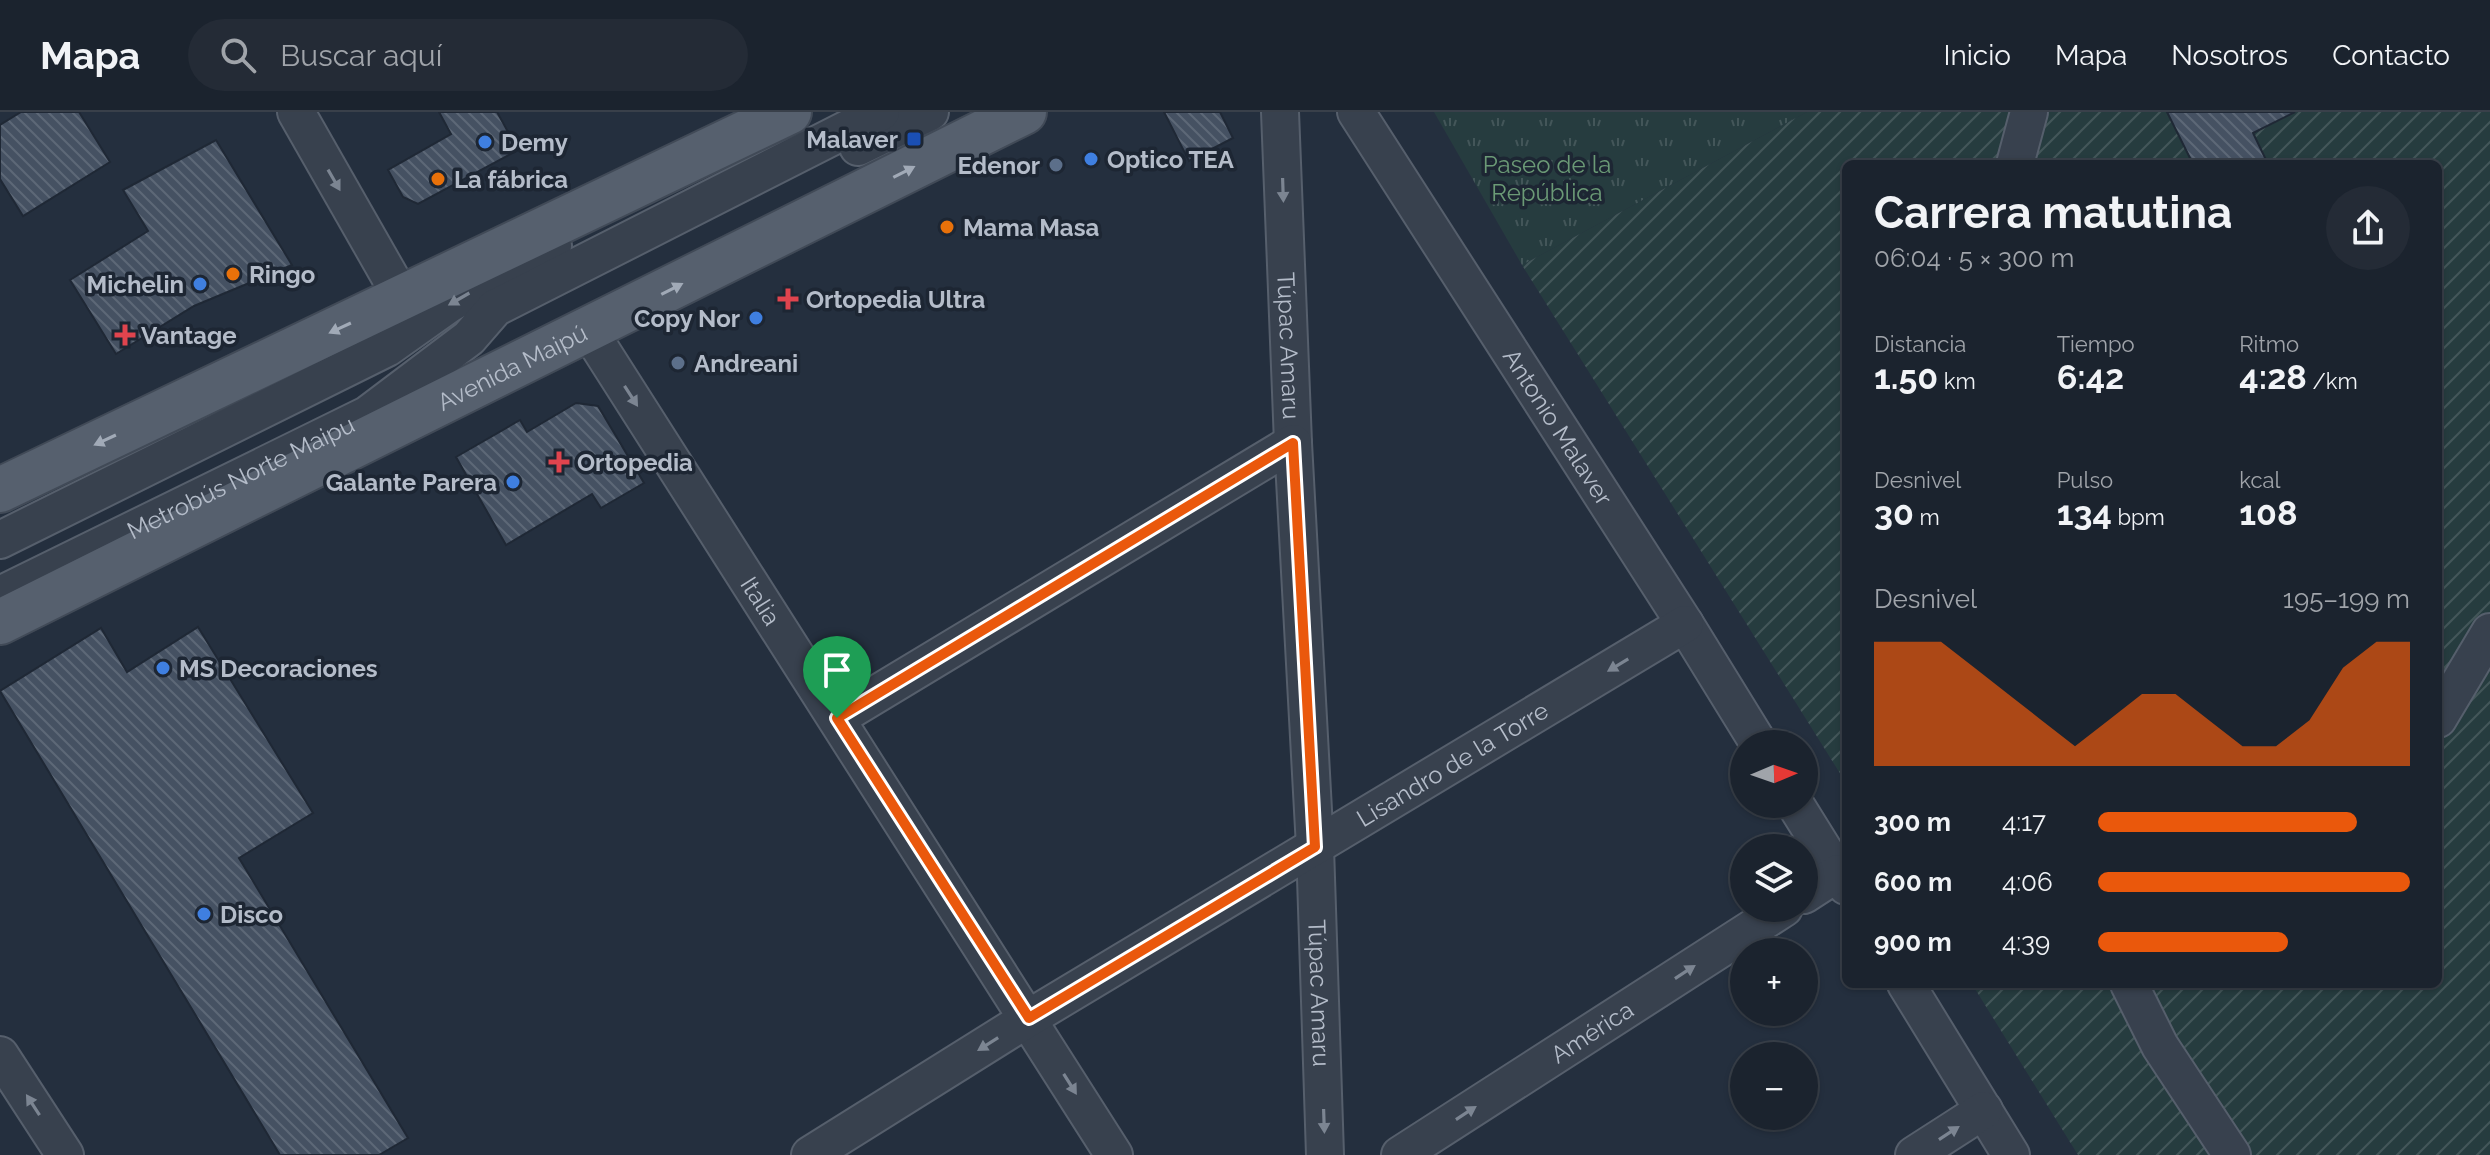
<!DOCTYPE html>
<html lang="es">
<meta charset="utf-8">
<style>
body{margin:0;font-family:Raleway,sans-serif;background:#242b36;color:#f1f3f6;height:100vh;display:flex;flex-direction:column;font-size:30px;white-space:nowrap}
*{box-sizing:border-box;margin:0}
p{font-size:26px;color:#a0a4aa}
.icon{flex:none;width:44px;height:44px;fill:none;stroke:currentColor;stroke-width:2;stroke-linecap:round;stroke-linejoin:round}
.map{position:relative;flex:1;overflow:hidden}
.side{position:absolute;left:1842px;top:48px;width:600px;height:828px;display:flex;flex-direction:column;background:#1b232e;border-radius:12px;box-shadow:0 2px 6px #0004,0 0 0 2px #39404a}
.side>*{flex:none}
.needle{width:52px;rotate:88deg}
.buttons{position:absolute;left:1730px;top:618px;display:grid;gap:16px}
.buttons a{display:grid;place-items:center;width:88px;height:88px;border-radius:50%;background:#1b232e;box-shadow:0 2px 6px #0004,0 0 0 2px #39404a;font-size:40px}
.pin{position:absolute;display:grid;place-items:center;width:68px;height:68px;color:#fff;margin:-82px -34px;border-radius:50% 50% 50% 0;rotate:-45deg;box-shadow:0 0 8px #0007}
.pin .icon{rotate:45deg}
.round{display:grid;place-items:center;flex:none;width:84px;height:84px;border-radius:42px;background:#242b36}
.summary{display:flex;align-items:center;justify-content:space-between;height:136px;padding:0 32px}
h1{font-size:44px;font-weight:700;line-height:60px}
.stats{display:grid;grid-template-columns:repeat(3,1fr);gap:12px;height:136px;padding:8px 32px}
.stats div{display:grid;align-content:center}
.stats b{font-size:34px;font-weight:700}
.stats small{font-size:22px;font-weight:400}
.stats p{font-size:22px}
.chart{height:224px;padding:16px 32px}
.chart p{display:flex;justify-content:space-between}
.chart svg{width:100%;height:144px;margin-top:8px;fill:#ea580c;opacity:.7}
ul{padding:0 32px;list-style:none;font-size:26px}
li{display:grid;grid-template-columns:128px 96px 1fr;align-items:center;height:60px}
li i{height:20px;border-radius:10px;background:#ea580c}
header{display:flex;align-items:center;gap:48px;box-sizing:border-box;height:112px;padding:0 40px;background:#1b232e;border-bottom:2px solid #39404a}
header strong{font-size:38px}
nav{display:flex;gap:44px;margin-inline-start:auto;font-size:28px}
.search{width:560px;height:72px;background:#242b36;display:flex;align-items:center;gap:20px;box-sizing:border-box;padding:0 28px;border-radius:44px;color:#a0a4aa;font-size:30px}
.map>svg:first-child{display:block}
.park{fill:url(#park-tufts)}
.garden{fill:url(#garden-furrows)}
.building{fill:url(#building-back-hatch);stroke:#1f2835;stroke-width:2}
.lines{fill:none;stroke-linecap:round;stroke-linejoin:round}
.minor-casing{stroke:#565f6c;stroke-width:40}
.major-casing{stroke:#414a57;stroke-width:48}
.minor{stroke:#38414e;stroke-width:36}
.major{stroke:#56606e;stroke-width:44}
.oneway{fill:#a1aab7}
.oneway2{fill:#7c8592}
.route-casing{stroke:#fff;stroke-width:16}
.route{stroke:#ea580c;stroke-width:10}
.transit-dot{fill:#1a4fb4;stroke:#1d2633;stroke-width:3}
.shop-dot{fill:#3f7fe0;stroke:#1d2633;stroke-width:3}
.service-dot{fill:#5c6f8a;stroke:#1d2633;stroke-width:3}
.food-dot{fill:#e8710a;stroke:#1d2633;stroke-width:3}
.health-dot{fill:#e0444e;stroke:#1d2633;stroke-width:3}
.labels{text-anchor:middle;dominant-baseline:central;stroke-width:7;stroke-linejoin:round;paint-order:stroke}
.poi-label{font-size:24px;font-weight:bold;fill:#b4bcc9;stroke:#1d2633;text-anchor:start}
.park-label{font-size:24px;fill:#6b9a76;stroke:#1d2633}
.street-label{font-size:24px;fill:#b4bcc9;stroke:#1d2633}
</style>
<header>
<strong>Mapa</strong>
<div class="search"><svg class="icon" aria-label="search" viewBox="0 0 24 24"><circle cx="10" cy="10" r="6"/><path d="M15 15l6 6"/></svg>Buscar aquí</div>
<nav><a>Inicio</a><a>Mapa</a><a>Nosotros</a><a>Contacto</a></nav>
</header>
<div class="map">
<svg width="2490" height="1043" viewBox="0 0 2490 1043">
<defs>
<pattern id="park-tufts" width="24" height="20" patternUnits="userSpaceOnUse" patternTransform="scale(2)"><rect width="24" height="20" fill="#263c3f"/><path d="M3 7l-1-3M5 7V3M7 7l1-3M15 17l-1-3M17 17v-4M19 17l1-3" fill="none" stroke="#435659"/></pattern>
<pattern id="garden-furrows" width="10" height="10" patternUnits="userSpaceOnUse" patternTransform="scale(2)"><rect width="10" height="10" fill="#263c3f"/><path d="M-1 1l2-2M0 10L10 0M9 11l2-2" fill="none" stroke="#435659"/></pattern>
<pattern id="building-back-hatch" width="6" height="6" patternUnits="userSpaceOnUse" patternTransform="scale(2)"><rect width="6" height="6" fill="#455162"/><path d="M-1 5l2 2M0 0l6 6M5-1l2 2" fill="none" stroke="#5d6877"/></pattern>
</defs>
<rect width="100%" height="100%" fill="#242f3e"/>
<polygon class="park" points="1434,0 1807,0 1522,153"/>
<g class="garden">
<polygon points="1807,0 2167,0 2193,52 1846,52 1846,671 1522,153"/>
<polygon points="2283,0 2490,0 2490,1043 2078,1043 1972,872 2438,872 2438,52 2268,52 2253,21 2285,5"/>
</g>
<g class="building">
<polygon points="21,0 79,0 110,50 23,104 0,67 0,13"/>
<polygon points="439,0 497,0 518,38 418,92 403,85 388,58 451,22"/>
<polygon points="1164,0 1220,0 1233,26 1189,49"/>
<polygon points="2167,0 2295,0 2253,21 2268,52 2193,52"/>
<polygon points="216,28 292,153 194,194 116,242 70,168 148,119 123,78"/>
<polygon points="576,291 598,294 644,371 601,396 592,382 506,433 456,345 520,308 527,320"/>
<polygon points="198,515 313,701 239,746 408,1026 379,1043 280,1043 0,579 101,516 127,560"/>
</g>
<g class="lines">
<defs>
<g id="minor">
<polyline points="296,0 414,207"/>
<path id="s1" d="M1280 0 1293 331 1315 735 1325 1043"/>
<path id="s2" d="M1356 0 1685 512 1759 632"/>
<polyline points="858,35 930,0"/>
<polyline points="2015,52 2029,0"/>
<path id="s3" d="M589 219 1114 1043"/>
<polyline points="0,428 387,236 449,192 553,134"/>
<path id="s4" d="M0 483 367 303 469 226 495 196 881 0"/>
<polyline points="837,606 1293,331"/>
<polyline points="2438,607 2490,520"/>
<polyline points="1795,692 1846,774"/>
<polyline points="1804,783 1838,761"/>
<polyline points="1906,872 2011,1043"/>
<polyline points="2129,872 2160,934 2232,1043"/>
<polyline points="0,943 65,1043"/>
<path id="s5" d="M810 1043 1029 906 1685 512"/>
<path id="s6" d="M1400 1043 1784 796"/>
<polyline points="1914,1043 1984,998"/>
</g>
<g id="major">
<polyline points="0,378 789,0"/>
<path id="s7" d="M0 510 1024 0"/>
</g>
</defs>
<use href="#minor" class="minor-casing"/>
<use href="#major" class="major-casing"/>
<use href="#minor" class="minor"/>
<use href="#major" class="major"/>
</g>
<defs><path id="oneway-solid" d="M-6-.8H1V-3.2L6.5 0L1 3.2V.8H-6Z" transform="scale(2)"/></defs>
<g class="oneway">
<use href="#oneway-solid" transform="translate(904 60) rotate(-27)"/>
<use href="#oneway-solid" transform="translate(672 177) rotate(-27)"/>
<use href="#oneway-solid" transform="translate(340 216) rotate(155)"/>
<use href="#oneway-solid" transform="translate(105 328) rotate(155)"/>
</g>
<g class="oneway2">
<use href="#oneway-solid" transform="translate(334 68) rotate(60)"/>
<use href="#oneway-solid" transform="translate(1283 78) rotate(88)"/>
<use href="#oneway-solid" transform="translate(459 187) rotate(150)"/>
<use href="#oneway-solid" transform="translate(631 284) rotate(57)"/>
<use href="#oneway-solid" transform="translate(1618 553) rotate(149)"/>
<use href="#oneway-solid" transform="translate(1685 860) rotate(-33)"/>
<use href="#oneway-solid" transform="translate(988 932) rotate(148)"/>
<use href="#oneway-solid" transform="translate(1070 972) rotate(58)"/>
<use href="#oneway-solid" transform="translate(33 993) rotate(-123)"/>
<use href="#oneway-solid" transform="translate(1466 1001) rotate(-33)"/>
<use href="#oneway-solid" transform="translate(1324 1009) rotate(88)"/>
<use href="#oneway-solid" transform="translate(1949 1021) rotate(-33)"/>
</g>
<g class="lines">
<defs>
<polygon id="route" points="1293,331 1315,735 1029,906 837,606"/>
</defs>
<use href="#route" class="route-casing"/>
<use href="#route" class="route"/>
</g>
<rect class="transit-dot" x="906" y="19" width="16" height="16" rx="4"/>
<g class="shop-dot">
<circle cx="485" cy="30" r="8"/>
<circle cx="1091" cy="47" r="8"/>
<circle cx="200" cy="172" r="8"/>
<circle cx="756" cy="206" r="8"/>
<circle cx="513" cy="370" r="8"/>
<circle cx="163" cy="556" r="8"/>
<circle cx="204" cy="802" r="8"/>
</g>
<g class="service-dot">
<circle cx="1056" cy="53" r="8"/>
<circle cx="678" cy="251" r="8"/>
</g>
<g class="food-dot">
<circle cx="438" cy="67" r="8"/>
<circle cx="947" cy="115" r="8"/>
<circle cx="233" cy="162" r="8"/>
</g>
<g class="health-dot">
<path d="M784 175h8v8h8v8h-8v8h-8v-8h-8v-8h8z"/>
<path d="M121 211h8v8h8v8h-8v8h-8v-8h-8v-8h8z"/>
<path d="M555 338h8v8h8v8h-8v8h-8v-8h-8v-8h8z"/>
</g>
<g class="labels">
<g class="poi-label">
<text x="898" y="27" text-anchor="end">Malaver</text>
<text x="501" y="30">Demy</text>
<text x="1107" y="47">Optico TEA</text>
<text x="1040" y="53" text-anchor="end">Edenor</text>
<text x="454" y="67">La fábrica</text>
<text x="963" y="115">Mama Masa</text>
<text x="249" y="162">Ringo</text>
<text x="184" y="172" text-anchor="end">Michelin</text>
<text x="806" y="187">Ortopedia Ultra</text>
<text x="740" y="206" text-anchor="end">Copy Nor</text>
<text x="141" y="223">Vantage</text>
<text x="694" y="251">Andreani</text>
<text x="577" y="350">Ortopedia</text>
<text x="497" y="370" text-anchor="end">Galante Parera</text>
<text x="179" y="556">MS Decoraciones</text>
<text x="220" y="802">Disco</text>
</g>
<g class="park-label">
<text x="1547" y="52">Paseo de la<tspan x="1547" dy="28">República</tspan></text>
</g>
<g class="street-label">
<text stroke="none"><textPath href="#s1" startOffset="234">Túpac Amaru</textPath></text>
<text stroke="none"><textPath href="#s7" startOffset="572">Avenida Maipú</textPath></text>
<text stroke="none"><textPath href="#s2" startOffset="374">Antonio Malaver</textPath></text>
<text stroke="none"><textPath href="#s4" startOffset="268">Metrobús Norte Maipu</textPath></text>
<text stroke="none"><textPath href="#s3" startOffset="320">Italia</textPath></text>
<text stroke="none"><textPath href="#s5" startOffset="752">Lisandro de la Torre</textPath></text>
<text stroke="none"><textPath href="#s1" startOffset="882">Túpac Amaru</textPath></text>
<text stroke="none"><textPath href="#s6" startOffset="228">América</textPath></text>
</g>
</g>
</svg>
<div class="buttons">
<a><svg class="needle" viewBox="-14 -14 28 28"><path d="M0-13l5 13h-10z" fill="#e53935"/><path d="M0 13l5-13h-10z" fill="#a0a4aa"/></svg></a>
<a><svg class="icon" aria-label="layers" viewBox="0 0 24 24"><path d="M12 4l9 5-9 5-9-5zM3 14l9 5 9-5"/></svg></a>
<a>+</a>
<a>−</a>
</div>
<div class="pin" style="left:837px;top:606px;background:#1e9e55"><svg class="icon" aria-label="arrive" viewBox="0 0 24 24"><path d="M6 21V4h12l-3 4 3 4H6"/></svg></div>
<section class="side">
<div class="summary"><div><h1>Carrera matutina</h1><p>06:04 · 5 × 300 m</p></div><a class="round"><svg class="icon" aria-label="share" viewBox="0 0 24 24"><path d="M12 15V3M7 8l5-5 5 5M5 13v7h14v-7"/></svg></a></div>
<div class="stats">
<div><p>Distancia</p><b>1.50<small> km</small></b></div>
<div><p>Tiempo</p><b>6:42</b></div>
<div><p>Ritmo</p><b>4:28<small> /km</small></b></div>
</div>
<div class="stats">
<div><p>Desnivel</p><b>30<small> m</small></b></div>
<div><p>Pulso</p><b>134<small> bpm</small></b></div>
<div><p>kcal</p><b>108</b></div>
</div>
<div class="chart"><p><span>Desnivel</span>195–199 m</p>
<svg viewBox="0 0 160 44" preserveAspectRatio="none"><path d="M0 44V6L10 6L20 6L30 14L40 22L50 30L60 38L70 30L80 22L90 22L100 30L110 38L120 38L130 30L140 14L150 6L160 6V44z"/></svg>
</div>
<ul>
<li><b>300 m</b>4:17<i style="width:83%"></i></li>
<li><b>600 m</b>4:06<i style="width:100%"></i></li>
<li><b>900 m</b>4:39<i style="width:61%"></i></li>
</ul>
</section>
</div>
